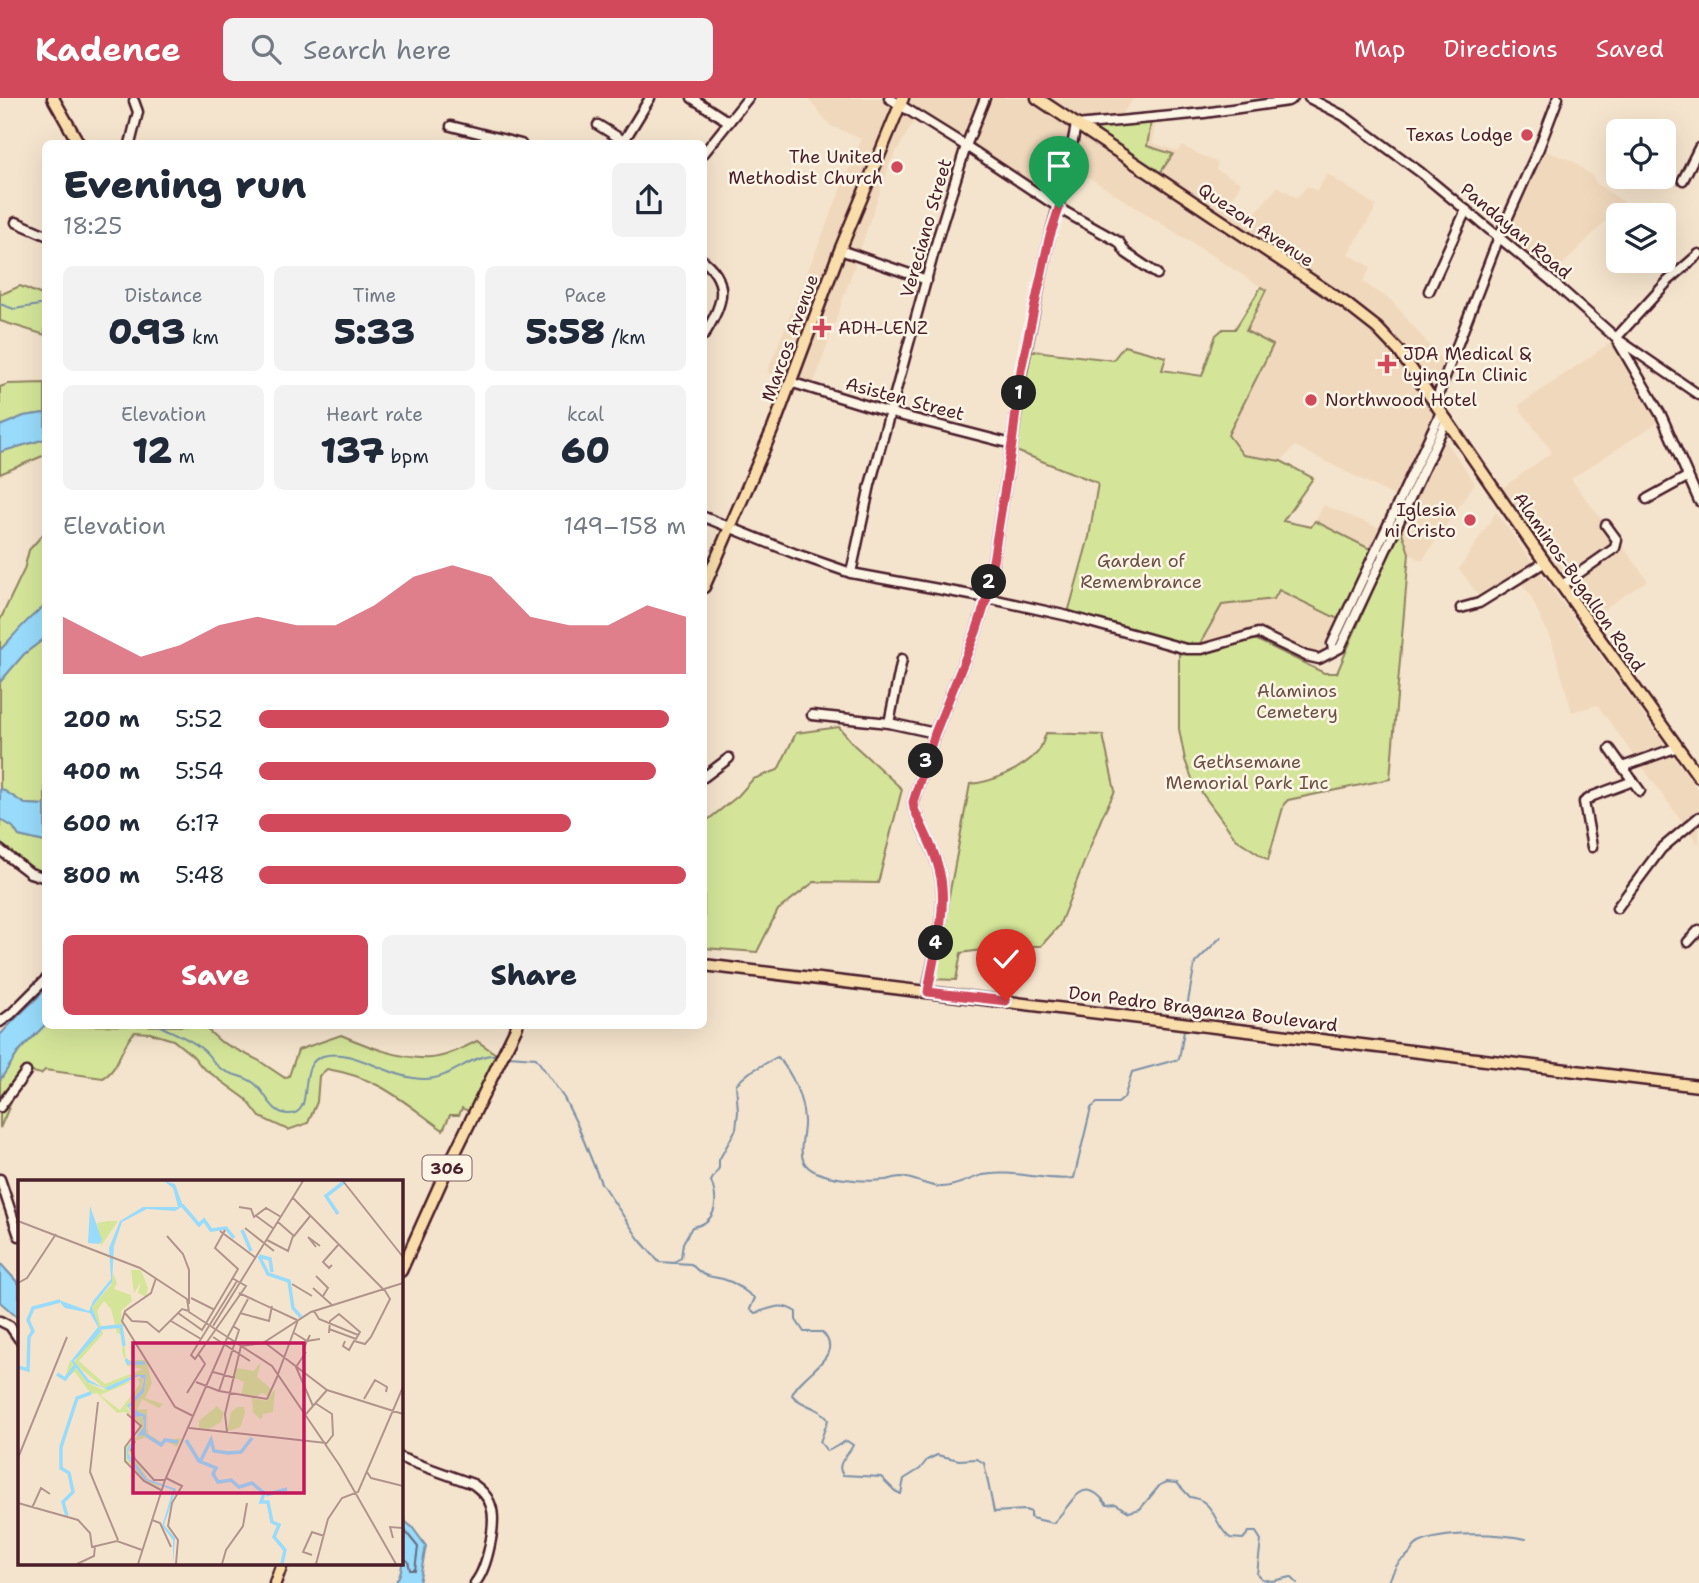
<!DOCTYPE html>
<meta charset="utf-8">
<style>
body{margin:0;font-family:"Shantell Sans",sans-serif;background:#f2f2f3;color:#1f2937;height:100vh;display:flex;flex-direction:column;font-size:26px;white-space:nowrap}
*{box-sizing:border-box;margin:0}
p{font-size:23px;color:#747a83}
.icon{flex:none;width:38px;height:38px;fill:none;stroke:currentColor;stroke-width:2;stroke-linecap:round;stroke-linejoin:round}
.map{position:relative;flex:1;overflow:hidden}
.panel{position:absolute;left:42px;top:42px;width:665px;height:889px;display:flex;flex-direction:column;background:#fff;border-radius:10px;box-shadow:0 7px 28px #0002}
.panel>*{flex:none}
.controls{position:absolute;left:1606px;top:21px;display:grid;gap:14px}
.controls a{display:grid;place-items:center;width:70px;height:70px;border-radius:10px;background:#fff;box-shadow:0 7px 28px #0002;font-size:35px}
.pin{position:absolute;display:grid;place-items:center;width:60px;height:60px;color:#fff;margin:-72px -30px;border-radius:50% 50% 50% 0;rotate:-45deg;box-shadow:0 0 7px #0007}
.pin .icon{rotate:45deg}
.km{position:absolute;width:35px;height:35px;margin:-18px;border-radius:50%;background:#222;color:#fff;font-size:19px;line-height:35px;text-align:center}
.round{display:grid;place-items:center;flex:none;width:74px;height:74px;border-radius:10px;background:#f2f2f3}
.overview{display:flex;align-items:center;justify-content:space-between;height:119px;padding:0 21px}
h1{font-size:38px;font-weight:800;line-height:52px}
.stats{display:grid;grid-template-columns:repeat(3,1fr);gap:10px;height:119px;padding:7px 21px}
.stats div{display:grid;align-content:center;border-radius:10px;background:#f2f2f3;text-align:center}
.stats b{font-size:35px;font-weight:800}
.stats small{font-size:19px;font-weight:400}
.stats p{font-size:19px}
.chart{height:196px;padding:14px 21px}
.chart p{display:flex;justify-content:space-between}
.chart svg{width:100%;height:126px;margin-top:7px;fill:#d1495b;opacity:.7}
.button{display:flex;gap:14px;margin-top:auto;padding:14px 21px}
.button a{flex:1;height:80px;border-radius:10px;background:#d1495b;color:#fff;font-size:28px;font-weight:800;line-height:80px;text-align:center}
.button a+a{background:#f2f2f3;color:#1f2937}
ul{padding:0 21px;list-style:none;font-size:23px}
li{display:grid;grid-template-columns:112px 84px 1fr;align-items:center;height:52px}
li i{height:18px;border-radius:9px;background:#d1495b}
header{display:flex;align-items:center;gap:42px;box-sizing:border-box;height:98px;padding:0 35px;background:#d1495b;color:#fff}
header strong{font-size:33px}
nav{display:flex;gap:38px;margin-inline-start:auto;font-size:24px}
.search{width:490px;height:63px;background:#f2f2f3;display:flex;align-items:center;gap:18px;box-sizing:border-box;padding:0 24px;border-radius:10px;color:#747a83;font-size:26px}
.map>svg:first-child{display:block}
.built{fill:#f0d8bc}
.green{fill:#d4e599;stroke:#8f8262;stroke-width:2}
.water{fill:#98dbfb;stroke:#7990a8;stroke-width:2}
.lines{fill:none;stroke-linecap:round;stroke-linejoin:round}
.shore{stroke:#696a7e;stroke-width:2}
.stream{stroke:#7990a8;stroke-width:2}
.minor-casing{stroke:#4a1f2b;stroke-width:13}
.major-casing{stroke:#4a1f2b;stroke-width:15}
.minor{stroke:#fcf5e5;stroke-width:8}
.major{stroke:#f9deab;stroke-width:10}
.route-casing{stroke:#fff;stroke-width:14}
.route{stroke:#d1495b;stroke-width:9}
.poi-dot{fill:#d1495b;stroke:#fcf5e5;stroke-width:2.5}
.labels{text-anchor:middle;dominant-baseline:central;stroke-width:5;stroke-linejoin:round;paint-order:stroke}
.shield{fill:#fcf5e5;stroke:#7f5f63;stroke-width:2}
.shield-label{font-size:16px;font-weight:bold;fill:#4a1f2b}
.poi-label{font-size:18px;fill:#4a1f2b;stroke:#fcf5e5;text-anchor:end}
.street-label{font-size:18px;fill:#4a1f2b;stroke:#fcf5e5}
.park-label{font-size:18px;fill:#6c5046;stroke:#fcf5e5}
.inset-river{fill:none;stroke:#98dbfb;stroke-width:3.5}
.inset-road{fill:none;stroke:#b1958c;stroke-width:2}
.view{fill:#c2185b;fill-opacity:0.15;stroke:#c2185b;stroke-width:3.5}
.inset-edge{fill:none;stroke:#4a1f2b;stroke-width:3.5}
</style>
<header>
<strong>Kadence</strong>
<div class="search"><svg class="icon" aria-label="search" viewBox="0 0 24 24"><circle cx="10" cy="10" r="6"/><path d="M15 15l6 6"/></svg>Search here</div>
<nav><a>Map</a><a>Directions</a><a>Saved</a></nav>
</header>
<div class="map">
<svg width="1699" height="1485" viewBox="0 0 1699 1485">
<rect width="100%" height="100%" fill="#f5e4cd"/>
<filter id="ink" filterUnits="userSpaceOnUse"><feTurbulence type="fractalNoise" baseFrequency=".0143" numOctaves="2"/><feDisplacementMap in="SourceGraphic" scale="14" xChannelSelector="R" yChannelSelector="G"/><feConvolveMatrix kernelMatrix="1 2 1 2 8 2 1 2 1" color-interpolation-filters="sRGB"/></filter>
<g filter="url(#ink)">
<g class="built">
<polygon points="807,0 1134,0 1120,19 1156,18 1153,45 1178,53 1182,48 1218,65 1216,71 1241,85 1232,101 1255,115 1278,88 1297,100 1307,88 1317,93 1327,76 1377,108 1348,156 1371,169 1363,184 1392,203 1447,268 1432,307 1435,314 1396,399 1295,348 1281,363 1243,357 1228,337 1273,248 1246,233 1266,192 1069,67 1059,110 917,18 890,65 812,291 767,274 861,41 831,28"/>
<polygon points="1540,51 1573,63 1593,79 1597,86 1624,104 1549,181 1497,139"/>
<polygon points="1613,243 1660,323 1571,381 1648,482 1592,519 1501,391 1552,354 1518,308"/>
<polygon points="1444,340 1475,385 1422,463 1409,455 1400,428"/>
<polygon points="1324,407 1382,431 1372,452 1315,423"/>
<polygon points="1496,414 1699,693 1699,747 1597,607 1572,614 1552,544 1529,495 1519,483 1484,505 1459,471"/>
<polygon points="1278,492 1338,521 1321,556 1315,558 1256,532 1208,547 1199,547 1222,507 1274,501"/>
</g>
<g class="green">
<polygon points="1151,24 1147,48 1173,56 1158,78 1086,31"/>
<polygon points="20,188 42,197 45,194 45,237 0,223 0,193 2,196"/>
<polygon points="1261,189 1266,192 1246,233 1273,247 1228,337 1243,357 1281,363 1313,380 1283,423 1311,429 1315,423 1372,452 1340,522 1279,492 1274,501 1222,507 1198,549 1193,549 1068,515 1089,439 1098,385 1011,351 1026,252 1113,262 1124,248 1166,259 1162,272 1202,278 1216,237 1223,231 1235,231"/>
<polygon points="45,285 45,315 24,318 0,328 0,289 8,286"/>
<polygon points="45,341 45,357 0,376 0,354"/>
<polygon points="1400,428 1409,455 1390,681 1288,702 1284,706 1268,762 1236,741 1193,683 1185,662 1179,631 1179,552 1253,540 1324,575 1337,575"/>
<path d="M45 434V508C28 519 15 537 0 552V522L24 472 29 452Z"/>
<polygon points="45,540 45,707 25,706 0,690 0,584 24,556"/>
<polygon points="839,629 854,647 902,691 878,785 814,784 778,812 757,854 704,850 704,725 738,698 753,681 778,672 796,635"/>
<path d="M1046 635 1103 637 1115 693 1102 719 1059 828 1041 848H1010L961 855 956 882 930 881 944 825 970 686C993 684 1020 672 1037 655 1041 651 1044 641 1046 635Z"/>
<polygon points="0,721 13,729 19,738 45,744 45,778 19,761 0,745"/>
<path d="M45 927 203 928 221 944 258 962 285 980 289 978 298 952 341 937C367 948 402 962 431 960 446 959 463 950 477 943L496 956 470 1014 462 1010 459 1017H450L443 1032C401 1002 380 980 327 971L319 978 317 1004 308 1025 288 1032 260 1019 246 1001 202 969 193 958 173 942 150 935 135 934C120 947 120 971 103 980L45 972 41 976 25 972 0 1030V982L20 952Z"/>
</g>
<g class="water">
<polygon points="45,315 45,341 0,354 0,328 24,318"/>
<path d="M45 508V540L24 556 0 584V552C15 537 28 519 45 508Z"/>
<polygon points="0,690 25,706 45,707 45,744 19,738 13,729 0,721"/>
<path d="M45 892V927L20 952 0 982V937C14 921 30 907 45 892Z"/>
<polygon points="0,1165 19,1186 19,1221 0,1204"/>
<path d="M401 1420 412 1429 426 1448 419 1485H395C408 1468 401 1441 401 1420Z"/>
</g>
<g class="lines">
<polyline class="shore" points="401,1428 418,1449 415,1472 410,1472 408,1463 401,1459"/>
<g class="stream">
<polyline points="0,206 14,211 46,206"/>
<polyline points="1187,909 1195,865 1221,839"/>
<path d="M160 928C174 935 191 941 202 951 209 956 213 965 220 970 230 978 244 977 254 985 266 994 271 1016 289 1016 317 1016 294 966 323 958 354 949 391 982 425 981 453 981 472 954 499 957"/>
<path d="M508 958 536 960 564 1000 577 1026 601 1085 639 1141 659 1164 691 1166C709 1185 711 1175 731 1184 740 1188 747 1195 755 1200L750 1211 755 1215C771 1211 780 1203 796 1214V1222L804 1234H822C847 1259 800 1275 792 1297 802 1309 820 1308 828 1322L820 1344 827 1353C834 1351 840 1345 847 1343L853 1347C849 1357 834 1366 843 1377L881 1379 895 1393 901 1396 904 1381 920 1371 927 1362 937 1357 959 1362 977 1361 984 1365 994 1414 1025 1412 1031 1414V1420L1053 1425C1071 1409 1082 1372 1107 1407L1116 1406 1129 1414 1140 1411 1160 1387 1167 1384 1177 1385 1190 1399C1216 1402 1213 1427 1230 1440L1243 1441 1249 1434H1256L1261 1442 1257 1476 1262 1481 1272 1483 1291 1479 1297 1485"/>
<path d="M672 1165 681 1160 683 1145 692 1129C717 1125 719 1104 711 1083L719 1070V1062L736 1031 738 1014 736 986 750 974 777 959C792 973 803 1001 804 1022 805 1035 798 1052 804 1064 813 1082 867 1084 885 1082 890 1081 896 1079 901 1079 915 1080 928 1089 942 1089 957 1089 970 1080 983 1077 1013 1071 1044 1084 1074 1080L1091 1010 1097 1005H1118L1124 1000 1132 974 1179 961 1184 933"/>
<path d="M1384 1485 1389 1483C1392 1477 1395 1469 1399 1464 1402 1461 1405 1460 1408 1457 1412 1453 1413 1448 1419 1445 1444 1433 1498 1435 1526 1441"/>
</g>
<defs>
<g id="minor">
<polyline points="692,0 729,24"/>
<polyline points="889,0 966,48 1067,115 1119,144 1126,155 1157,176"/>
<polyline points="1309,0 1344,18 1420,74 1554,185 1616,240 1699,297"/>
<polyline points="598,27 624,43"/>
<polyline points="451,28 521,46"/>
<polyline points="130,46 138,14 134,3"/>
<polyline points="622,46 650,0"/>
<polyline points="704,55 748,0"/>
<polyline points="1683,82 1699,50"/>
<polyline points="16,124 46,137"/>
<polyline points="840,152 927,182"/>
<polyline points="1699,156 1668,183 1616,240 1662,319 1699,403"/>
<path d="M704 163C733 187 720 210 704 237"/>
<polyline points="1429,193 1466,112"/>
<polyline points="790,284 891,315 1012,346"/>
<polyline points="1435,305 1499,139 1539,50 1558,0"/>
<polyline points="1647,401 1687,379"/>
<polyline points="704,419 796,456 851,475 987,500 1068,518 1186,551 1202,551 1258,535 1306,558 1319,561 1340,550 1447,321"/>
<polyline points="851,475 870,387 938,139 966,48 985,0"/>
<polyline points="1562,487 1615,450 1617,442 1606,427"/>
<polyline points="1461,510 1479,505 1545,464"/>
<polyline points="1333,552 1332,546 1441,314"/>
<polyline points="812,617 889,625 935,635"/>
<polyline points="889,625 902,561"/>
<polyline points="1610,651 1640,693"/>
<polyline points="1622,669 1678,649"/>
<polyline points="704,679 729,660"/>
<polyline points="1592,749 1584,704 1593,698 1633,683"/>
<polyline points="0,752 30,775 46,780"/>
<polyline points="1617,810 1661,751 1699,719"/>
<polyline points="1688,844 1699,832"/>
<path d="M927 894C933 860 945 823 942 789 940 762 925 736 914 711L913 704 935 635 976 534 987 500 1012 346 1022 272 1049 141 1064 88 1076 27 1204 15 1288 3 1293 0"/>
<polyline points="0,924 11,916 46,881"/>
<polyline points="0,1009 26,974"/>
<polyline points="0,1081 19,1138"/>
<polyline points="0,1223 10,1228 19,1241"/>
<path d="M401 1360 473 1386C481 1392 488 1398 491 1408 497 1425 487 1471 475 1485"/>
</g>
<g id="major">
<polyline points="53,0 79,46"/>
<polyline points="1037,0 1345,205 1377,230 1399,253 1534,449 1699,679"/>
<polyline points="704,489 774,328 840,152 903,0"/>
<polyline points="704,867 1699,988"/>
<polyline points="401,1173 446,1073 517,928"/>
<polyline points="275,1485 282,1466"/>
</g>
</defs>
<use href="#minor" class="minor-casing"/>
<use href="#major" class="major-casing"/>
<use href="#minor" class="minor"/>
<use href="#major" class="major"/>
</g>
</g>
<g class="lines" filter="url(#ink)">
<defs>
<path id="route" d="M1006 903 928 894C933 860 945 823 942 789 940 762 925 735 914 711L913 704 935 635 976 534 987 500 1012 346 1021 272 1049 141 1059 110"/>
</defs>
<use href="#route" class="route-casing"/>
<use href="#route" class="route"/>
</g>
<g class="poi-dot">
<circle cx="1527" cy="37" r="7"/>
<circle cx="897" cy="69" r="7"/>
<path d="M818.5 219.5h7v7h7v7h-7v7h-7v-7h-7v-7h7z"/>
<path d="M1383.5 255.5h7v7h7v7h-7v7h-7v-7h-7v-7h7z"/>
<circle cx="1311" cy="302" r="7"/>
<circle cx="1470" cy="422" r="7"/>
</g>
<g class="labels">
<rect class="shield" x="422.5" y="1057.5" width="49" height="25" rx="5"/>
<g class="shield-label">
<text x="447" y="1070">306</text>
</g>
<g class="poi-label">
<text x="1513" y="37">Texas Lodge</text>
<text x="883" y="59">The United<tspan x="883" dy="21">Methodist Church</tspan></text>
<text x="838" y="230" text-anchor="start">ADH-LENZ</text>
<text x="1403" y="256" text-anchor="start">JDA Medical &amp;<tspan x="1403" dy="21">Lying In Clinic</tspan></text>
<text x="1325" y="302" text-anchor="start">Northwood Hotel</text>
<text x="1456" y="412">Iglesia<tspan x="1456" dy="21">ni Cristo</tspan></text>
</g>
<g class="street-label">
<text transform="translate(1256 127) rotate(34)">Quezon Avenue</text>
<text transform="translate(926 130) rotate(-74)">Vereciano Street</text>
<text transform="translate(1516 133) rotate(40)">Pandayan Road</text>
<text transform="translate(790 240) rotate(-70)">Marcos Avenue</text>
<text transform="translate(905 301) rotate(15)">Asisten Street</text>
<text transform="translate(1579 484) rotate(55)">Alaminos-Bugallon Road</text>
<text transform="translate(1203 911) rotate(7)">Don Pedro Braganza Boulevard</text>
</g>
<g class="park-label">
<text x="1141" y="463">Garden of<tspan x="1141" dy="21">Remembrance</tspan></text>
<text x="1297" y="593">Alaminos<tspan x="1297" dy="21">Cemetery</tspan></text>
<text x="1247" y="664">Gethsemane<tspan x="1247" dy="21">Memorial Park Inc</tspan></text>
</g>
</g>
<g transform="translate(18 1082)">
<rect width="385" height="385" fill="#f5e4cd"/>
<path d="M90 41H100L83 66 79 43ZM113 90H123L130 108 128 117 120 113 123 102 116 113ZM95 93 99 103 96 109 113 115 114 121 103 131 108 180H128L134 203 127 218 145 224 141 228 124 219 119 230 129 229 130 254 143 262 163 258 159 267 148 261 144 267 128 257 117 261 111 270 130 299 145 305 128 298 110 273 117 259 129 249 128 235 111 228 126 212 128 196 117 195 86 208 56 183 67 164 83 153 74 127 93 105ZM86 121 93 129 99 153 106 156 104 171 109 186 125 189 87 204 61 181 85 154 79 131ZM52 180 69 202 85 210 125 197 124 209 109 228 117 237 125 236 126 247 113 260 109 276 126 299 141 306 143 308 127 301 107 281V268L111 259 122 249V243L107 232 99 233 79 213 73 214 57 192 47 198ZM120 199 122 204 102 230 82 215ZM243 182 239 197 253 209 250 216 244 213 236 218 248 221 257 209 255 232 245 234 243 240 235 232 234 218 223 215 226 202 217 198 218 188 236 191ZM199 226 206 233 203 242 191 249 181 248V241ZM220 227H226L227 233 222 247 209 252 213 232Z" fill="#d4e599" fill-rule="evenodd"/>
<path d="M146 1 157 4 165 26 157 31 129 29 104 42 96 66 94 102 74 127 83 152 56 181 71 200 86 208 117 195H128L126 212 111 228 128 235V255L119 256 110 273 129 299 158 309 146 345 157 358 155 384V360L144 346 155 310 127 300 109 278V268L126 247 125 236 117 237 109 226 124 209 126 199 121 196 91 210 69 202 53 181 80 147 72 133 47 128 44 125 41 120 71 131 75 121 93 99 91 68 102 41 125 27H160L155 8ZM72 26 84 60 81 64 70 63Z" fill="#98dbfb"/>
<path class="inset-river" d="M164 25 181 45 186 40 193 50 208 48 216 58M320 34 308 16 326 2M224 50 233 71M241 76 250 94 271 101 275 128 283 137M241 76 252 79 254 92M82 148 103 146 106 166M108 179 110 183H127M0 187 10 190 11 157 15 151 10 140 15 128 42 121M39 194 47 199 57 186M128 255 143 265 147 260 160 262M168 260 181 281 198 288 195 294 200 302 213 300 221 307 234 303 246 313 243 322H250L254 342 261 345 256 357 267 370 264 384M183 280 193 260 196 271 210 273 223 272 234 258M248 315 269 309M49 336 45 322 55 312 51 293 43 288V267L59 218 73 213"/>
<path class="inset-road" d="M325 1 385 77M275 18 365 109M221 27 233 29 236 37 248 28 263 37M237 35 256 49M0 41 122 88 169 119 171 132 254 186 322 286 378 384M260 42 276 56 293 35M227 48 256 71M202 51 238 78M149 56 165 74 171 90V124M249 60 270 71 275 56M298 67 290 57 302 66M314 85 311 88 305 82 321 64M298 96 310 108 305 116M138 98 133 113 107 131 104 141 157 227 175 236M214 98 228 106 177 179 173 175 219 101M0 103 9 98 38 54M274 104 294 116M295 108 314 125M221 113 279 140M173 118 197 130M296 131 301 139 340 155M106 132 114 141 129 142 141 152 164 129 171 131M160 133 184 150 220 89 197 68 207 50M222 133 251 141 254 126M153 141 183 159M195 146 285 1M276 153 289 161 292 155M311 153 312 141 321 134 342 152 338 159 311 149M210 156 230 119M195 157 232 181M327 161 325 166 331 170 336 161 347 164 353 157 372 119 366 109M246 162 309 210 385 234M285 171 289 161 302 159M288 172 278 187 295 226M195 192 217 198M260 194 280 140M178 202 201 211 249 219M201 211 221 150 215 146M169 213 187 184 181 175M249 219 260 195M346 219 357 200 369 207 368 212M80 222 72 292 100 360M297 223 314 234 315 255 308 264M109 234 123 246 107 267V281L126 301 143 310M288 234 309 210M171 248 308 263M209 252 207 234 223 166 245 163 293 132 385 103M117 261 113 270 117 279 136 300H147M0 278 49 157M349 292 353 298 385 306M148 298 164 306 154 323 150 346 160 360 158 384M0 323 60 340 72 353 74 367 99 361 124 370M14 328 23 308 32 314M134 340 142 343 153 367M375 358 372 347 385 348M294 375 285 372 294 352 306 356M59 384 76 376 77 366M120 384 147 300 210 156M204 384 208 370 225 346 229 323M298 384 310 339 324 318 340 312 385 207"/>
<path class="view" d="M115 163H286V313H115Z"/>
<rect width="385" height="385" class="inset-edge"/>
</g>
</svg>
<div class="controls">
<a><svg class="icon" aria-label="locate" viewBox="0 0 24 24"><circle cx="12" cy="12" r="6"/><path d="M12 2v4M12 18v4M2 12h4M18 12h4"/></svg></a>
<a><svg class="icon" aria-label="layers" viewBox="0 0 24 24"><path d="M12 4l9 5-9 5-9-5zM3 14l9 5 9-5"/></svg></a>
</div>
<div class="pin" style="left:1059px;top:110px;background:#1e9e55"><svg class="icon" aria-label="arrive" viewBox="0 0 24 24"><path d="M6 21V4h12l-3 4 3 4H6"/></svg></div>
<div class="pin" style="left:1006px;top:903px;background:#d93025"><svg class="icon" aria-label="check" viewBox="0 0 24 24"><path d="M5 12l5 5 9-10"/></svg></div>
<b class="km" style="left:1019px;top:295px">1</b>
<b class="km" style="left:989px;top:484px">2</b>
<b class="km" style="left:926px;top:663px">3</b>
<b class="km" style="left:936px;top:845px">4</b>
<section class="panel">
<div class="overview"><div><h1>Evening run</h1><p>18:25</p></div><a class="round"><svg class="icon" aria-label="share" viewBox="0 0 24 24"><path d="M12 15V3M7 8l5-5 5 5M5 13v7h14v-7"/></svg></a></div>
<div class="stats">
<div><p>Distance</p><b>0.93<small> km</small></b></div>
<div><p>Time</p><b>5:33</b></div>
<div><p>Pace</p><b>5:58<small> /km</small></b></div>
</div>
<div class="stats">
<div><p>Elevation</p><b>12<small> m</small></b></div>
<div><p>Heart rate</p><b>137<small> bpm</small></b></div>
<div><p>kcal</p><b>60</b></div>
</div>
<div class="chart"><p><span>Elevation</span>149–158 m</p>
<svg viewBox="0 0 160 44" preserveAspectRatio="none"><path d="M0 44V24L10 31L20 38L30 34L40 27L50 24L60 27L70 27L80 20L90 10L100 6L110 10L120 24L130 27L140 27L150 20L160 24V44z"/></svg>
</div>
<ul>
<li><b>200 m</b>5:52<i style="width:96%"></i></li>
<li><b>400 m</b>5:54<i style="width:93%"></i></li>
<li><b>600 m</b>6:17<i style="width:73%"></i></li>
<li><b>800 m</b>5:48<i style="width:100%"></i></li>
</ul>
<div class="button"><a>Save</a><a>Share</a></div>
</section>
</div>
